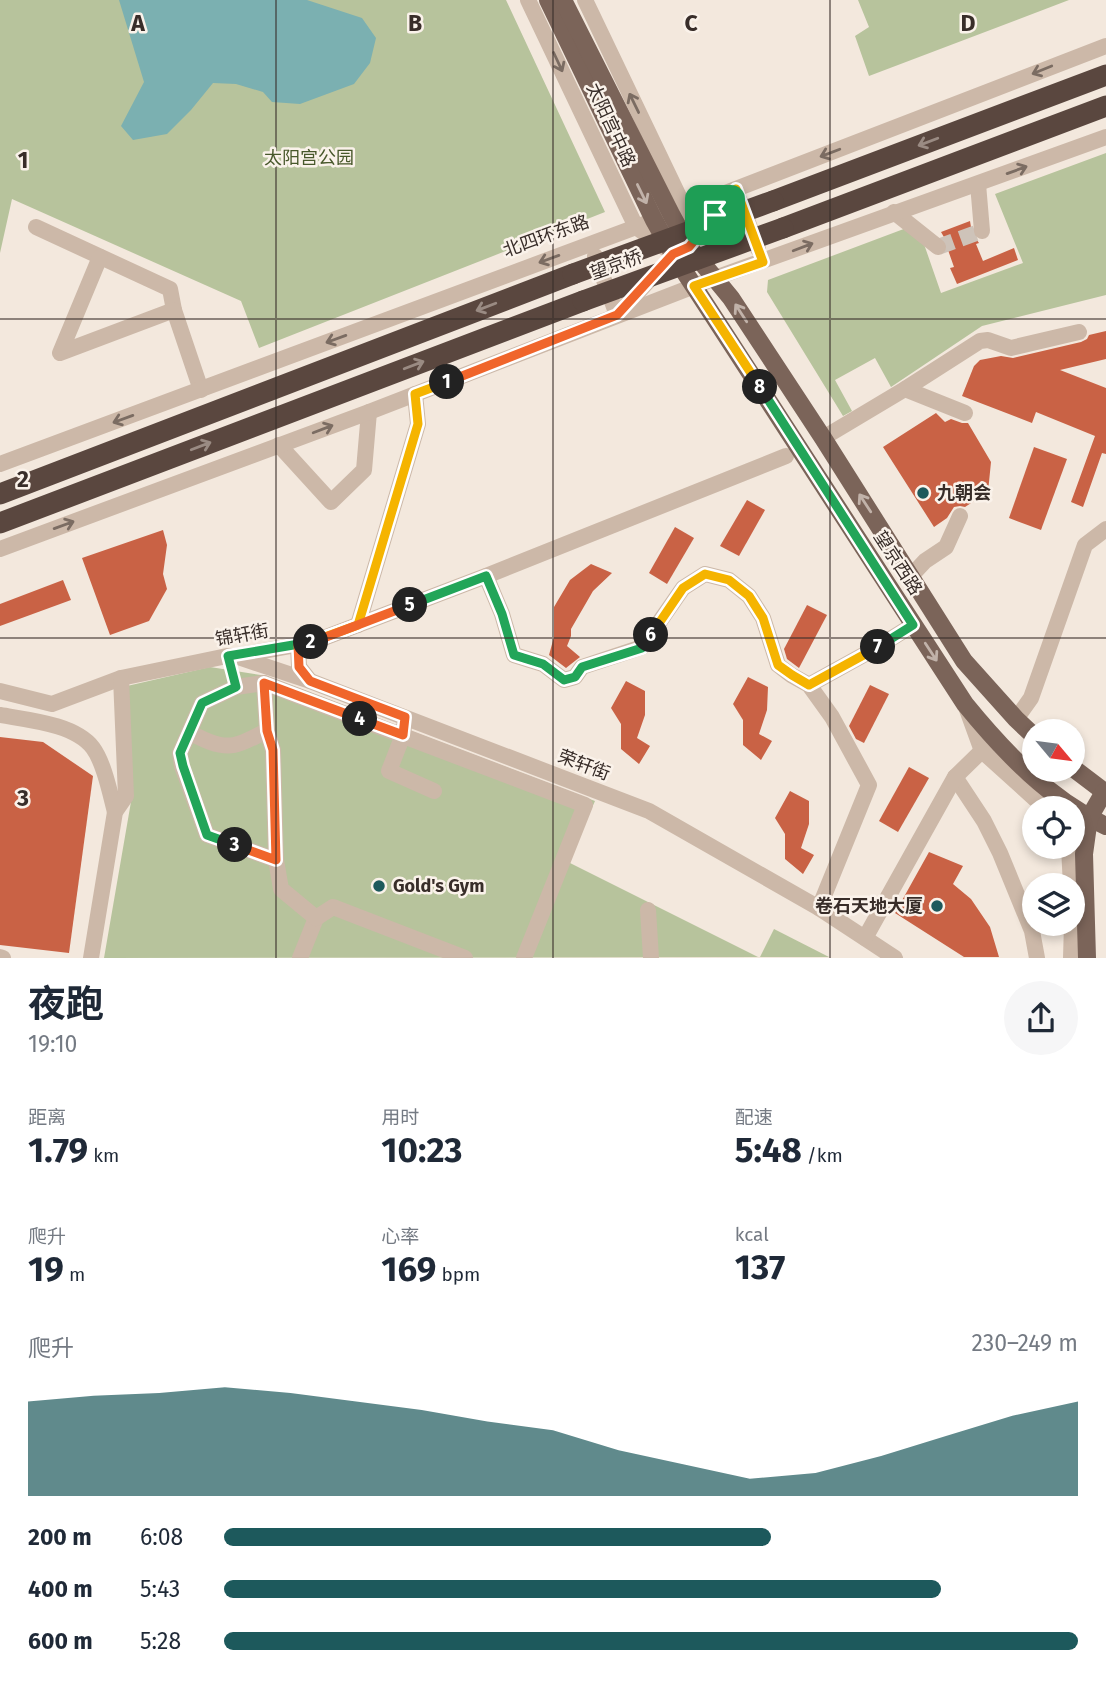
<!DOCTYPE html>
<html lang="zh">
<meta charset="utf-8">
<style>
body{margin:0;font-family:"Fira Sans","Noto Sans SC",sans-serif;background:#f6f6f7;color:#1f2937;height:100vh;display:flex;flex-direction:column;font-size:26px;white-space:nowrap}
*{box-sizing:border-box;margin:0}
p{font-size:23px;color:#747a83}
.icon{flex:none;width:38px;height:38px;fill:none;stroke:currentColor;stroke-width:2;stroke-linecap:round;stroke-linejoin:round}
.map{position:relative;height:958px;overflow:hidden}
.side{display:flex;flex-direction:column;background:#fff;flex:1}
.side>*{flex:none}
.needle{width:46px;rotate:119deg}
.controls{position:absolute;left:1022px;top:719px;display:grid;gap:14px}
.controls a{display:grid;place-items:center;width:63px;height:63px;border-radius:50%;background:#fff;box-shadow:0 4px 10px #0003;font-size:35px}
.pin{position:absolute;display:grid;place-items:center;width:60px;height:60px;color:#fff;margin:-30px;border-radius:14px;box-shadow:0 4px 10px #0006}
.km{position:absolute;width:35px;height:35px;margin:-18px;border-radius:50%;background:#222;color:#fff;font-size:19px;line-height:35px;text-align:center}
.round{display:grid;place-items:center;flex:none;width:74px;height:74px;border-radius:37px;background:#f6f6f7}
.overview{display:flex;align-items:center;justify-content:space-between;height:119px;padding:0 28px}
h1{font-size:38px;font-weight:700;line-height:52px}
.figures{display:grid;grid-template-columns:repeat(3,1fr);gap:10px;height:119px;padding:7px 28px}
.figures div{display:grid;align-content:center}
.figures b{font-size:35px;font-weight:700}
.figures small{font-size:19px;font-weight:400}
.figures p{font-size:19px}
.chart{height:196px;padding:14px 28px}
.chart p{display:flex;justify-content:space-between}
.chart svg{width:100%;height:126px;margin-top:7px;fill:#1d595c;opacity:.7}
ul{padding:0 28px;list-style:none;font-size:23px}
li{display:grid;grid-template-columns:112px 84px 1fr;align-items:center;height:52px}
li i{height:18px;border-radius:9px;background:#1d595c}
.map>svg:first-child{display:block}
.green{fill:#b7c39c}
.water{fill:#7bb0b1}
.building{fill:#c96245}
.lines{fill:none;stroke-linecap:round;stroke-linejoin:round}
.minor-tunnel{stroke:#cec3b9;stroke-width:16;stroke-dasharray:16 8;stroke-linecap:butt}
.minor{stroke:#ccb8a8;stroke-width:16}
.major{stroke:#7b6459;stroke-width:18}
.highway{stroke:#5a473f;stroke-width:21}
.highway-bridge{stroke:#5a473f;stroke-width:21}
.oneway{stroke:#7b6c62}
.oneway2{stroke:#9a8b83}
.oneway3{stroke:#c1b2a9}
.split-1-casing{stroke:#fff;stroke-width:14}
.split-2-casing{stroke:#fff;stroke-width:14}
.split-3-casing{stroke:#fff;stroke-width:14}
.split-4-casing{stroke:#fff;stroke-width:14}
.split-5-casing{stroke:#fff;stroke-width:14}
.split-6-casing{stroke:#fff;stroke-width:14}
.split-7-casing{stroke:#fff;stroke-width:14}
.split-8-casing{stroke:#fff;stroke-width:14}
.split-9-casing{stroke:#fff;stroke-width:14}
.split-1{stroke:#f0652b;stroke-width:9}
.split-2{stroke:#f5b400;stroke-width:9}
.split-3{stroke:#22a559;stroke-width:9}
.split-4{stroke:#f0652b;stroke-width:9}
.split-5{stroke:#f0652b;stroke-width:9}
.split-6{stroke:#22a559;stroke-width:9}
.split-7{stroke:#f5b400;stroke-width:9}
.split-8{stroke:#22a559;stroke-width:9}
.split-9{stroke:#f5b400;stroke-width:9}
.grid{fill:none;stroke:#382d29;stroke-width:2;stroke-opacity:0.55}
.poi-dot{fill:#1d595c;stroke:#faf2ea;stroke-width:2.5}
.labels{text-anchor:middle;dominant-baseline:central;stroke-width:5;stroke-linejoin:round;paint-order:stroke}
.street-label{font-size:18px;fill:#382d29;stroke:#faf2ea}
.park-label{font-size:18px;fill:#48582b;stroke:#faf2ea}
.poi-label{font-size:18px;font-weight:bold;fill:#382d29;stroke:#faf2ea;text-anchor:start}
.grid-label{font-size:23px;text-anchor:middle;font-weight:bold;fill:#382d29;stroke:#faf2ea;stroke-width:5;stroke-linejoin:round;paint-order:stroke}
</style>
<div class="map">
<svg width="1106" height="958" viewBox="0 0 1106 958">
<rect width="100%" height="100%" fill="#f3e8dd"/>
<g class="green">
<polygon points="0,0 506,0 605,212 259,348 241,301 12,199 0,253"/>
<polygon points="858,0 1069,0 869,76 855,36 869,27"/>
<polygon points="1106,153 1106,295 982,326 891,387 875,358 835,380 852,411 843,416 767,292 768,280 917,224 941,293 1023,263 995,194"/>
<polygon points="210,667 267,676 595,801 568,862 758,957 104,958 132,796 127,686"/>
<polygon points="774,929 829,957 760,957"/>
</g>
<polygon class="water" points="119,0 307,0 362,18 376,38 370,63 354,84 300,104 272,102 263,92 236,84 213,83 191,110 167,134 133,140 121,126 144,82"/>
<g class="building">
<polygon points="970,221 972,233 979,243 976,244 983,261 1014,248 1018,260 957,284 950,268 954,267 948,250 948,244 941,232"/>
<polygon points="1106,331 1106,359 1060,370 1106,388 1106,454 1102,453 1083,507 1071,502 1095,436 1036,412 1032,423 962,396 974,366 980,360 1001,356 1013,358 1081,342 1087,339 1089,335"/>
<polygon points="936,413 945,422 951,419 962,423 968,423 991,462 988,492 965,507 960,506 954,507 947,518 934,527 883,447"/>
<polygon points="1034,447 1067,459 1041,530 1009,518"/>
<polygon points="747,500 765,510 739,556 720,546"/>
<polygon points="675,527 694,538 667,584 649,573"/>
<polygon points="163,530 167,545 163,574 167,589 149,621 110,635 82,558"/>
<polygon points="591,564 612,573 593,591 571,629 571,636 567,646 580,657 566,668 549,655 554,637 554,607 570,580"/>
<polygon points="63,580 71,600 0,626 0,604"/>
<polygon points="807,605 827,615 799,668 787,659 784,649"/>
<polygon points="748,677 768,687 767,710 759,734 772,741 761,760 743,745 743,720 733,704"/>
<polygon points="626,681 645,691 645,715 637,738 650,746 639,764 621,749 621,724 611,708"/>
<polygon points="870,685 889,694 864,743 856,739 849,726"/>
<polygon points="0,737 43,742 93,776 69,953 0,945"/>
<polygon points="909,767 929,778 898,832 879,821"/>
<polygon points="790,791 809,801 809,824 801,848 814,855 803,874 785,859 785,834 775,818"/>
<polygon points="929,852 963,866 953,884 971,899 990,927 999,957 964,957 895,913"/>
</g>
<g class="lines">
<polyline class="minor-tunnel" points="938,247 982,231"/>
<g class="minor">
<polyline points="528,0 636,227 665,248"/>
<polyline points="585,0 685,209 686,217"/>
<polyline points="978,184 982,231"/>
<polyline points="740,201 758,249"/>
<polyline points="894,212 938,247"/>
<polyline points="36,227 170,289 174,310 201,390"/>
<polyline points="595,256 617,315 651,278"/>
<polyline points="100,257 60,353 174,310"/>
<polyline points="905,389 965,413"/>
<polyline points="823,438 905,389 980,341 988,340 1011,348 1079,332"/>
<polyline points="279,445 331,502 364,470 369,412"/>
<polyline points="0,464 671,214 1106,46"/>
<polyline points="0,549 369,412 715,278 1106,137"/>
<polyline points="486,576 502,614 514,655 543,664 564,680 575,677 582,667 642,647 683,588 705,574 729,580 749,596 763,618 778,665 791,675 809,685 832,717 869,785 819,908"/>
<polyline points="911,576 925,561 946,547 960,516"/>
<polyline points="358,625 418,424 415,394"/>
<polyline points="298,645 299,667 310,681"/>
<polyline points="238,657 310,681 649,811 819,908 895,958"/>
<polyline points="264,683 267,731 273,750 276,860"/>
<polyline points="809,685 876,648 913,625"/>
<polyline points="0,691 52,704 121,678 227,656 236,656 313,642 486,576 786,456"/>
<polyline points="966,707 982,751 1045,808"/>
<path d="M0 715C28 720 75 724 93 748 104 763 110 793 115 812"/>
<polyline points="1016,719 1031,698 1085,545 1106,529"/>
<polyline points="404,726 403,735 389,771 434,791"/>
<path d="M189 732C202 739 219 748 234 745 245 743 257 735 267 731"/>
<polyline points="955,777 984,821 1000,853 1032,931 1037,958"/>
<polyline points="1073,830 1089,818"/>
<polyline points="1069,847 1071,886"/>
<polyline points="648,910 651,958"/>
<polyline points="865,938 955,777 994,739"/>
<polyline points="0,957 3,958"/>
<polyline points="91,958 115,812 126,796 121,678"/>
<polyline points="300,958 316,918"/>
<polyline points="465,958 333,907 316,918 281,889 276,860 207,835 182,766 180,753 202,703 236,687 264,683 585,805 524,958"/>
<polyline points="1071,958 1072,924"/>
</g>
<g class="major">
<path d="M548 0 654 220 673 254 965 704C1005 753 1049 799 1106 826"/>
<polyline points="563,0 671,214 689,247 731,298 823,438 964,661 1016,719 1034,736"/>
<polyline points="1073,768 1106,793"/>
<polyline points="1087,958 1084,854 1089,818 1104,792"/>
</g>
<g class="highway">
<polyline points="773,201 1106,75"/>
<polyline points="783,228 1106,106"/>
<polyline points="0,494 573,274"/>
<polyline points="0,523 583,301"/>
</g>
<g class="highway-bridge">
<polyline points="573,274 773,201"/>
<polyline points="583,301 783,228"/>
</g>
</g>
<defs><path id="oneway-shaft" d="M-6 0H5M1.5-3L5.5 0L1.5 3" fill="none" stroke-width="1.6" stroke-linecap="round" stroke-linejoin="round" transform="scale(1.75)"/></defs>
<g class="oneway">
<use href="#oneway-shaft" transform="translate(558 62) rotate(65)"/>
<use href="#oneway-shaft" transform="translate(1042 70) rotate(158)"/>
<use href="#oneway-shaft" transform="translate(634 103) rotate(-116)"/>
<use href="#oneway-shaft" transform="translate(830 153) rotate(159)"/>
<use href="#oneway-shaft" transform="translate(1017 170) rotate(-20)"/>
<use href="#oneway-shaft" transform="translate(803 247) rotate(-21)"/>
<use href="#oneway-shaft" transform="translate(549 259) rotate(160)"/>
<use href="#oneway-shaft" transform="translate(336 339) rotate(160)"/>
<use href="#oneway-shaft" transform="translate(123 419) rotate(160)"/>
<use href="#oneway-shaft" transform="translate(323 429) rotate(-21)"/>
<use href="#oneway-shaft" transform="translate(64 525) rotate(-20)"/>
</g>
<g class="oneway2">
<use href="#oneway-shaft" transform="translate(928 142) rotate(159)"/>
<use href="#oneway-shaft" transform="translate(486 307) rotate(159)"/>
<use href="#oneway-shaft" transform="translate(414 365) rotate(-21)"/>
<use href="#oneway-shaft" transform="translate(201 446) rotate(-21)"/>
</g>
<g class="oneway3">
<use href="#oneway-shaft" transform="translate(642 194) rotate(64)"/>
<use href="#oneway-shaft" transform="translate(741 313) rotate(-123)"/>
<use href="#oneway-shaft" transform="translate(865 503) rotate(-123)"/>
<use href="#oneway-shaft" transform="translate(931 652) rotate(57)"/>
</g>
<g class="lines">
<defs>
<polyline id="split-1" points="447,382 617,315 673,254 689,247 715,215"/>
<polyline id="split-2" points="311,642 358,625 418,424 415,394 447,382"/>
<polyline id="split-3" points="235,845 207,835 183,766 180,753 202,703 236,687 228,656 311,642"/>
<polyline id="split-4" points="235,845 276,860 273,750 267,731 264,683 360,719"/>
<polyline id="split-5" points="360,719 403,735 405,717 310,681 299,667 298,645 313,642 410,605"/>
<polyline id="split-6" points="410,605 486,576 502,614 514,655 543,664 564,680 575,677 582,667 642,648 651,635"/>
<polyline id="split-7" points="651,635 683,588 705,574 729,580 749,596 763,618 778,665 792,675 809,685 878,647"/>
<polyline id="split-8" points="760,387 913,625 878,647"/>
<polyline id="split-9" points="715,215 736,189 763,262 694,286 760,387"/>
</defs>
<use href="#split-1" class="split-1-casing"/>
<use href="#split-2" class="split-2-casing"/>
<use href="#split-3" class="split-3-casing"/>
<use href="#split-4" class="split-4-casing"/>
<use href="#split-5" class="split-5-casing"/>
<use href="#split-6" class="split-6-casing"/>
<use href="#split-7" class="split-7-casing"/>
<use href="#split-8" class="split-8-casing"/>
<use href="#split-9" class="split-9-casing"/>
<use href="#split-1" class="split-1"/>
<use href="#split-2" class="split-2"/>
<use href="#split-3" class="split-3"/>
<use href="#split-4" class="split-4"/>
<use href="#split-5" class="split-5"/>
<use href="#split-6" class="split-6"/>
<use href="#split-7" class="split-7"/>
<use href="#split-8" class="split-8"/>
<use href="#split-9" class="split-9"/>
</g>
<path class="grid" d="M276 0V958M553 0V958M830 0V958M0 319H1106M0 638H1106"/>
<g class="poi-dot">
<circle cx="923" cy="493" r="7"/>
<circle cx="379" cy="886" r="7"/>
<circle cx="937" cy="906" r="7"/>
</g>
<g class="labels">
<g class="street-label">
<text transform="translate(611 125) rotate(65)">太阳宫中路</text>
<text transform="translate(546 236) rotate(-20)">北四环东路</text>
<text transform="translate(616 265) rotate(-20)">望京桥</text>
<text transform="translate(898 563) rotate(57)">望京西路</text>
<text transform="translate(242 635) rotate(-10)">锦轩街</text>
<text transform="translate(584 765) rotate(21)">荣轩街</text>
</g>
<g class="park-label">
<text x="309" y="158">太阳宫公园</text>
</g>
<g class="poi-label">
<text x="937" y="493">九朝会</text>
<text x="393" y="886">Gold's Gym</text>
<text x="923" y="906" text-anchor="end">卷石天地大厦</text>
</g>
</g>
<g class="grid-label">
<text x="138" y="31">A</text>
<text x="415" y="31">B</text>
<text x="691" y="31">C</text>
<text x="968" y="31">D</text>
<text x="23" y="168">1</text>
<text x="23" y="487">2</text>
<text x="23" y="806">3</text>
</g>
</svg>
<div class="controls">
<a><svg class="needle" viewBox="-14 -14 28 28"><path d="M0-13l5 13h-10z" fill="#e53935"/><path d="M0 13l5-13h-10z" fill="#747a83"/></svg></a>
<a><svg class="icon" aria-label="locate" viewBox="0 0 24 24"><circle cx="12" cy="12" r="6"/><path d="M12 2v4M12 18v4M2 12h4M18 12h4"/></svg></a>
<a><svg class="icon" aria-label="layers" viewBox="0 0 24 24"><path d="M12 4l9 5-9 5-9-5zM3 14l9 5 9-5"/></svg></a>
</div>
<div class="pin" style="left:715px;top:215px;background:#1e9e55"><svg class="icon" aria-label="arrive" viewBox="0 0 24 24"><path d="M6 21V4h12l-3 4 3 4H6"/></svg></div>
<b class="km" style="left:447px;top:382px">1</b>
<b class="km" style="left:311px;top:642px">2</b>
<b class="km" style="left:235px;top:845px">3</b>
<b class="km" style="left:360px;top:719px">4</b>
<b class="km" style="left:410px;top:605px">5</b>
<b class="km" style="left:651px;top:635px">6</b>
<b class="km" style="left:878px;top:647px">7</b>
<b class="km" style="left:760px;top:387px">8</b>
</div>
<section class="side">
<div class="overview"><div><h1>夜跑</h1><p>19:10</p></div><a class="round"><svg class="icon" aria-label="share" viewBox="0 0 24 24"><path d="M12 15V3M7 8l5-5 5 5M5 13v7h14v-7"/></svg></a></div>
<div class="figures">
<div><p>距离</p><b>1.79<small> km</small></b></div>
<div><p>用时</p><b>10:23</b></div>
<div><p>配速</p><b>5:48<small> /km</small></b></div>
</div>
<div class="figures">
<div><p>爬升</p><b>19<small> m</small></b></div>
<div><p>心率</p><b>169<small> bpm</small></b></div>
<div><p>kcal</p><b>137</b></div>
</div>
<div class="chart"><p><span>爬升</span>230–249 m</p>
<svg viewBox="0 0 160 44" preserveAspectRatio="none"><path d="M0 44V11L10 9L20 8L30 6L40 8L50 11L60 14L70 18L80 21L90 28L100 33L110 38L120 36L130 30L140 23L150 16L160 11V44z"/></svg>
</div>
<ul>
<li><b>200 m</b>6:08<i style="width:64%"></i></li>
<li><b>400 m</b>5:43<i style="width:84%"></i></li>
<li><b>600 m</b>5:28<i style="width:100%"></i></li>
</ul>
</section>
